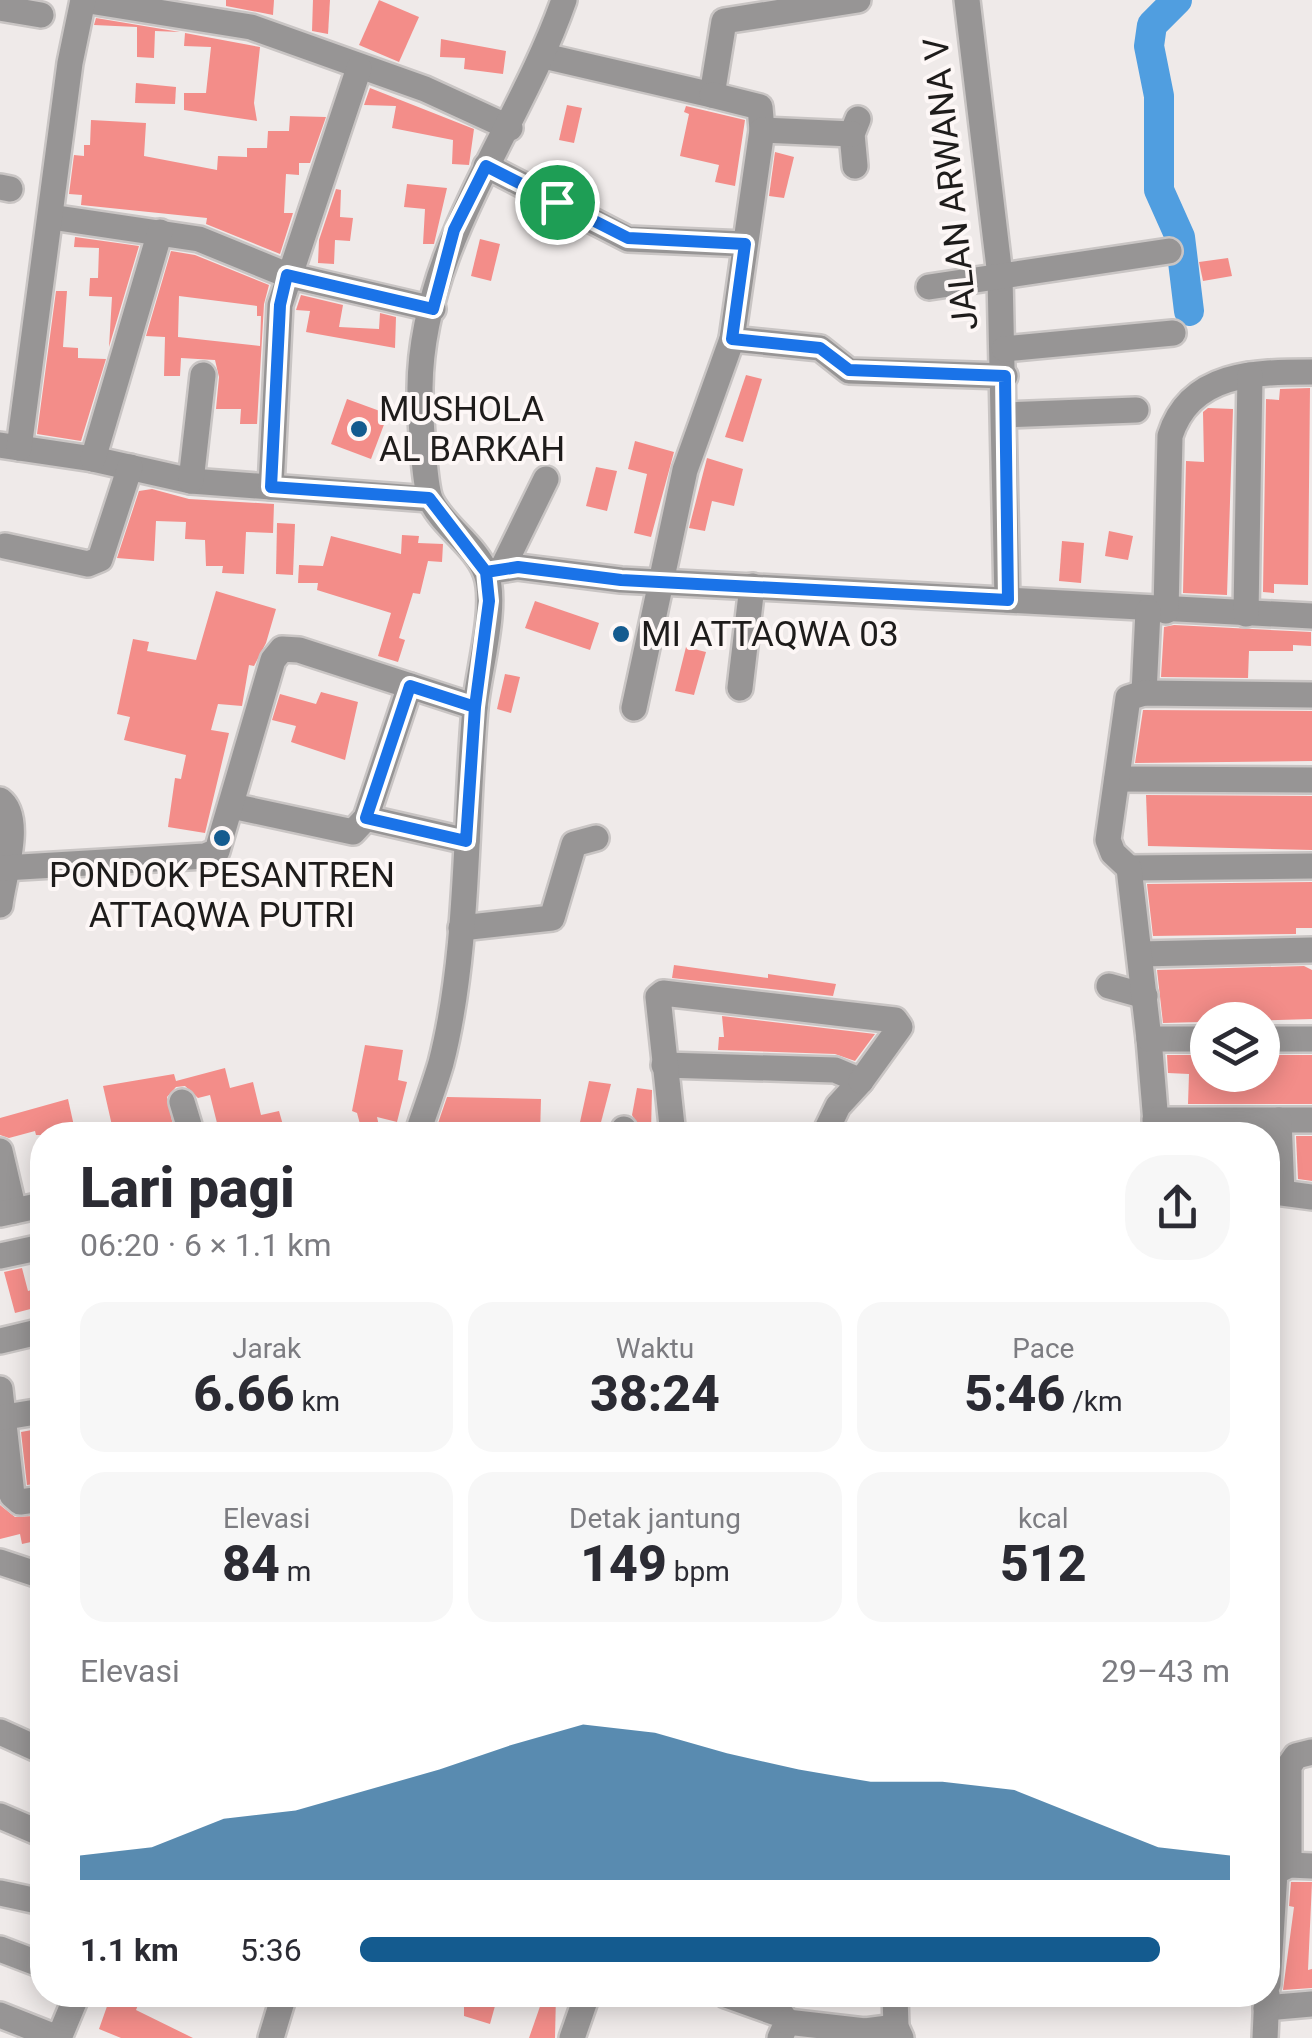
<!DOCTYPE html>
<html lang="id">
<meta charset="utf-8">
<style>
body{margin:0;font-family:Roboto,sans-serif;background:#f7f7f7;color:#2b2b33;height:100vh;display:flex;flex-direction:column;font-size:38px;white-space:nowrap}
*{box-sizing:border-box;margin:0}
p{font-size:32px;color:#7c7c81}
.icon{flex:none;width:55px;height:55px;fill:none;stroke:currentColor;stroke-width:2;stroke-linecap:round;stroke-linejoin:round}
.map{position:relative;flex:1;overflow:hidden}
.details{position:absolute;left:30px;top:1122px;width:1250px;height:885px;display:flex;flex-direction:column;background:#fff;border-radius:40px;box-shadow:0 5px 25px #0003}
.details>*{flex:none}
.controls{position:absolute;left:1190px;top:1002px;display:grid;gap:20px}
.controls a{display:grid;place-items:center;width:90px;height:90px;border-radius:50%;background:#fff;box-shadow:0 5px 25px #0003;font-size:50px}
.pin{position:absolute;display:grid;place-items:center;width:85px;height:85px;color:#fff;margin:-42px;border:5px solid #fff;border-radius:50%;box-shadow:0 2px 10px #0007}
.round{display:grid;place-items:center;flex:none;width:105px;height:105px;border-radius:40px;background:#f7f7f7}
.headline{display:flex;align-items:center;justify-content:space-between;height:170px;padding:0 50px}
h1{font-size:55px;font-weight:800;line-height:75px}
.stats{display:grid;grid-template-columns:repeat(3,1fr);gap:15px;height:170px;padding:10px 50px}
.stats div{display:grid;align-content:center;border-radius:25px;background:#f7f7f7;text-align:center}
.stats b{font-size:50px;font-weight:800}
.stats small{font-size:28px;font-weight:400}
.stats p{font-size:28px}
.chart{height:280px;padding:20px 50px}
.chart p{display:flex;justify-content:space-between}
.chart svg{width:100%;height:180px;margin-top:10px;fill:#145b8f;opacity:.7}
ul{padding:0 50px;list-style:none;font-size:32px}
li{display:grid;grid-template-columns:160px 120px 1fr;align-items:center;height:75px}
li i{height:25px;border-radius:12px;background:#145b8f}
.map>svg:first-child{display:block}
.lines{fill:none;stroke-linecap:round;stroke-linejoin:round}
.river{stroke:#509ee0;stroke-width:30}
.building{fill:#f38d89;fill-rule:evenodd}
.minor-casing{stroke:#c9c5c4;stroke-width:30}
.minor{stroke:#979595;stroke-width:25}
.route-casing{stroke:#fff;stroke-width:20}
.route{stroke:#1a73e8;stroke-width:12}
.poi-dot{fill:#145b8f;stroke:#fdf7f6;stroke-width:4}
.labels{text-anchor:middle;dominant-baseline:central;stroke-width:8;stroke-linejoin:round;paint-order:stroke}
.street-label{font-size:35px;fill:#1e1c1b;stroke:#fdf7f6}
.poi-label{font-size:35px;fill:#1e1c1b;stroke:#fdf7f6;text-anchor:start}
</style>
<div class="map">
<svg width="1312" height="2038" viewBox="0 0 1312 2038">
<rect width="100%" height="100%" fill="#efeae9"/>
<g class="lines">
<polyline class="river" points="1177,0 1152,25 1149,46 1159,96 1159,190 1180,237 1189,311"/>
</g>
<g class="building">
<polygon points="226,0 274,0 273,15 226,6"/>
<polygon points="313,0 330,0 328,34 312,31"/>
<polygon points="379,0 419,17 399,62 359,45"/>
<polygon points="96,18 180,32 155,31 154,58 137,57 137,27 94,25"/>
<polygon points="185,33 260,47 254,103 257,121 184,110 184,93 206,93 211,47 184,46"/>
<polygon points="441,39 506,51 503,74 464,69 465,58 440,57"/>
<polygon points="136,83 176,87 175,104 135,103"/>
<polygon points="370,88 474,129 469,165 452,164 453,140 392,128 396,106 364,105"/>
<polygon points="567,105 582,108 574,143 559,140"/>
<polygon points="686,106 745,120 735,186 715,182 719,165 680,156 689,114 684,112"/>
<polygon points="290,116 326,117 310,163 299,163 299,175 286,174 284,213 293,213 280,254 206,224 207,218 81,205 82,195 69,194 74,155 84,156 84,145 90,145 91,120 146,123 144,156 217,170 218,156 247,157 247,148 267,148 268,131 289,131"/>
<polygon points="775,152 794,157 784,198 769,196"/>
<polygon points="407,184 447,188 434,244 423,244 425,209 404,207"/>
<polygon points="336,189 341,190 340,217 353,218 350,241 335,240 334,264 318,263 319,240"/>
<polygon points="75,237 139,246 109,347 112,297 89,296 90,278 98,278 99,248 74,247"/>
<polygon points="480,239 500,244 491,281 471,276"/>
<path d="M171 251 195 255 269 285 264 304 257 424H240L241 409H216L219 377 215 360 181 358 180 376H164L165 337 146 336ZM179 296 257 306V316H261L260 346 178 337Z"/>
<polygon points="1228,258 1232,276 1203,281 1199,262"/>
<polygon points="56,291 67,291 63,347 78,348 78,358 106,359 81,441 37,434"/>
<polygon points="301,295 343,305 339,327 379,329 380,313 396,317 395,348 306,332 310,311 296,310"/>
<polygon points="746,375 762,379 743,442 725,437"/>
<polygon points="1310,388 1308,585 1274,584 1274,593 1263,592 1266,399 1279,400 1280,389"/>
<polygon points="347,399 388,414 371,459 331,444"/>
<polygon points="1208,408 1233,409 1227,595 1183,593 1186,461 1204,462 1203,412"/>
<polygon points="635,441 674,452 651,537 634,533 647,474 628,469"/>
<polygon points="707,458 743,469 734,506 712,501 705,531 689,528"/>
<polygon points="596,467 617,471 607,511 586,506"/>
<polygon points="152,489 189,499 274,504 273,533 246,532 244,574 222,573 223,566 206,566 205,540 185,539 186,522 156,521 154,561 117,558 139,491"/>
<polygon points="277,523 295,524 293,575 276,574"/>
<polygon points="1109,531 1133,536 1128,560 1105,556"/>
<polygon points="402,535 419,536 418,543 443,544 442,562 428,561 420,594 413,593 399,638 405,640 398,662 378,656 391,613 317,590 318,583 298,583 299,565 323,566 331,536 401,554"/>
<polygon points="1062,541 1084,543 1081,583 1059,581"/>
<polygon points="216,591 276,609 266,643 254,666 249,665 242,706 218,704 211,730 229,733 205,833 168,827 175,778 181,779 186,755 124,740 130,717 117,714 133,639 149,642 147,651 196,660"/>
<polygon points="535,601 599,623 590,650 525,628"/>
<polygon points="1174,625 1311,632 1311,646 1293,645 1293,651 1249,651 1248,678 1161,677 1164,627"/>
<polygon points="686,647 706,652 694,695 675,691"/>
<polygon points="505,674 520,677 511,713 497,709"/>
<polygon points="321,692 358,702 345,760 291,742 296,726 272,720 280,694 316,704"/>
<polygon points="1143,710 1312,711 1312,761 1135,763"/>
<polygon points="1146,795 1312,796 1312,850 1148,846"/>
<polygon points="1312,882 1312,928 1296,928 1296,934 1153,936 1147,884"/>
<polygon points="674,965 768,978 768,974 836,984 833,996 672,978"/>
<polygon points="1304,966 1312,970 1312,1019 1163,1023 1157,970"/>
<polygon points="722,1016 875,1034 855,1061 835,1054 718,1050 719,1037 724,1037"/>
<polygon points="365,1045 403,1050 398,1080 407,1082 397,1122 377,1117 381,1135 363,1135 357,1113 352,1111"/>
<polygon points="1167,1055 1208,1055 1208,1075 1262,1075 1262,1055 1312,1055 1312,1104 1188,1104 1189,1074 1168,1073"/>
<polygon points="225,1068 230,1088 253,1082 261,1115 279,1111 285,1132 220,1135 210,1095 198,1098 185,1086 176,1087 167,1097 174,1130 123,1135 121,1128 113,1130 103,1086 174,1074 176,1081"/>
<polygon points="589,1081 611,1084 600,1126 580,1122"/>
<polygon points="637,1088 652,1090 651,1131 640,1129 632,1115"/>
<polygon points="447,1097 541,1099 540,1135 434,1135"/>
<polygon points="68,1099 76,1135 36,1135 35,1131 9,1138 0,1135 0,1118"/>
<polygon points="1296,1136 1312,1136 1312,1181 1298,1179"/>
<polygon points="22,1268 28,1291 42,1287 42,1306 15,1313 4,1272"/>
<polygon points="32,1430 42,1483 27,1485 21,1432"/>
<polygon points="0,1505 15,1517 34,1516 40,1540 22,1544 20,1534 0,1539"/>
<polygon points="1291,1882 1312,1882 1308,1970 1312,1969 1312,1988 1283,1990 1294,1907 1289,1906"/>
<polygon points="111,1995 142,1995 136,2010 193,2038 121,2038 99,2029"/>
<polygon points="464,1995 498,1995 490,2024 464,2016"/>
<polygon points="544,1995 556,1995 555,2038 529,2038"/>
</g>
<g class="lines">
<defs>
<g id="minor">
<polyline points="83,0 251,27 425,89 510,128"/>
<polyline points="967,0 1000,276 1007,600"/>
<polyline points="0,8 41,15"/>
<polyline points="544,56 712,95 724,21 858,0"/>
<polyline points="712,95 760,107 762,130"/>
<polyline points="486,166 628,239 745,244"/>
<polyline points="855,166 852,134 858,119"/>
<polyline points="0,187 10,189"/>
<polyline points="51,217 199,239 287,275 433,309"/>
<polyline points="929,287 1169,251"/>
<polyline points="732,339 820,348 849,371 1005,376"/>
<polyline points="1004,349 1173,333"/>
<polyline points="1006,415 1136,410"/>
<polyline points="0,445 93,459 191,481 429,499"/>
<polyline points="19,448 70,63 83,0"/>
<polyline points="93,459 160,232"/>
<polyline points="191,481 203,375"/>
<polyline points="271,487 280,305 359,68"/>
<polyline points="5,546 88,564 100,559 130,467"/>
<polyline points="503,567 546,479"/>
<polyline points="486,572 518,567 621,580 1312,616"/>
<path d="M1166 611 1170 436C1190 372 1255 372 1312 372"/>
<polyline points="1246,614 1250,375"/>
<polyline points="740,688 752,586"/>
<polyline points="1144,693 1148,611"/>
<polyline points="634,708 685,470 732,339 762,130 852,134"/>
<polyline points="1117,779 1312,780"/>
<path d="M0 800C24 818 3 878 0 905"/>
<polyline points="232,806 353,832 366,818 410,686"/>
<polyline points="366,818 467,841"/>
<polyline points="4,868 205,856 217,851 273,660 282,649 299,650 475,707"/>
<polyline points="1129,868 1312,866"/>
<polyline points="461,928 552,918 574,844 596,838"/>
<polyline points="1140,954 1312,950"/>
<polyline points="1109,986 1145,996"/>
<polyline points="1149,1039 1157,1135"/>
<polyline points="1208,1039 1149,1039 1129,868 1113,853 1108,840 1128,698 1144,693 1312,695"/>
<polyline points="1262,1039 1312,1039"/>
<polyline points="664,1065 835,1070 861,1081 838,1106 824,1135"/>
<polyline points="182,1102 192,1135"/>
<polyline points="1155,1120 1312,1120"/>
<polyline points="1279,1120 1282,1193 1312,1197"/>
<path d="M417 1135C425 1111 434 1087 441 1063 469 954 465 821 475 708 478 673 498 606 486 573 476 546 444 527 431 501 424 487 420 407 420 388 421 247 519 129 564 0"/>
<polyline points="622,1135 624,1129"/>
<polyline points="673,1135 658,997 663,993 895,1020 900,1027 861,1081"/>
<polyline points="0,1151 14,1211"/>
<polyline points="0,1214 42,1205"/>
<polyline points="0,1256 42,1247"/>
<polyline points="0,1341 42,1331"/>
<polyline points="0,1389 12,1495 20,1502 42,1499"/>
<polyline points="0,1418 42,1411"/>
<polyline points="0,1562 42,1576"/>
<polyline points="0,1732 42,1751"/>
<polyline points="0,1816 42,1834"/>
<polyline points="1289,1865 1289,1766 1296,1756 1312,1752"/>
<polyline points="0,1893 42,1902"/>
<polyline points="0,1949 42,1965"/>
<polyline points="1268,1984 1275,1872 1289,1865 1312,1866"/>
<polyline points="726,1995 782,2015 787,2022 780,2038"/>
<polyline points="895,1995 896,2027 901,2038"/>
<polyline points="1266,2008 1312,2004"/>
<polyline points="0,2015 58,2038"/>
<polyline points="787,2022 865,2031 896,2027"/>
<polyline points="59,2038 77,1995"/>
<polyline points="271,2038 284,1995"/>
<polyline points="572,2038 587,1995"/>
<polyline points="1265,2038 1267,1995"/>
</g>
</defs>
<use href="#minor" class="minor-casing"/>
<use href="#minor" class="minor"/>
</g>
<g class="lines">
<defs>
<polyline id="route" points="557,202 486,166 454,230 433,309 287,275 280,305 271,487 429,498 486,572 489,601 475,707 466,841 366,818 410,686 475,707 489,601 486,572 518,567 621,580 1008,600 1005,376 849,370 820,348 732,339 745,244 628,238 557,202"/>
</defs>
<use href="#route" class="route-casing"/>
<use href="#route" class="route"/>
</g>
<g class="poi-dot">
<circle cx="359" cy="429" r="10"/>
<circle cx="621" cy="634" r="10"/>
<circle cx="222" cy="838" r="10"/>
</g>
<g class="labels">
<g class="street-label">
<text transform="translate(951 184) rotate(-96)">JALAN ARWANA V</text>
</g>
<g class="poi-label">
<text x="379" y="409">MUSHOLA<tspan x="379" dy="40">AL BARKAH</tspan></text>
<text x="641" y="634">MI ATTAQWA 03</text>
<text x="222" y="875" text-anchor="middle">PONDOK PESANTREN<tspan x="222" dy="40">ATTAQWA PUTRI</tspan></text>
</g>
</g>
</svg>
<div class="controls">
<a><svg class="icon" aria-label="layers" viewBox="0 0 24 24"><path d="M12 4l9 5-9 5-9-5zM3 14l9 5 9-5"/></svg></a>
</div>
<div class="pin" style="left:557px;top:202px;background:#1e9e55"><svg class="icon" aria-label="arrive" viewBox="0 0 24 24"><path d="M6 21V4h12l-3 4 3 4H6"/></svg></div>
<section class="details">
<div class="headline"><div><h1>Lari pagi</h1><p>06:20 · 6 × 1.1 km</p></div><a class="round"><svg class="icon" aria-label="share" viewBox="0 0 24 24"><path d="M12 15V3M7 8l5-5 5 5M5 13v7h14v-7"/></svg></a></div>
<div class="stats">
<div><p>Jarak</p><b>6.66<small> km</small></b></div>
<div><p>Waktu</p><b>38:24</b></div>
<div><p>Pace</p><b>5:46<small> /km</small></b></div>
</div>
<div class="stats">
<div><p>Elevasi</p><b>84<small> m</small></b></div>
<div><p>Detak jantung</p><b>149<small> bpm</small></b></div>
<div><p>kcal</p><b>512</b></div>
</div>
<div class="chart"><p><span>Elevasi</span>29–43 m</p>
<svg viewBox="0 0 160 44" preserveAspectRatio="none"><path d="M0 44V38L10 36L20 29L30 27L40 22L50 17L60 11L70 6L80 8L90 13L100 17L110 20L120 20L130 22L140 29L150 36L160 38V44z"/></svg>
</div>
<ul>
<li><b>1.1 km</b>5:36<i style="width:92%"></i></li>
</ul>
</section>
</div>
